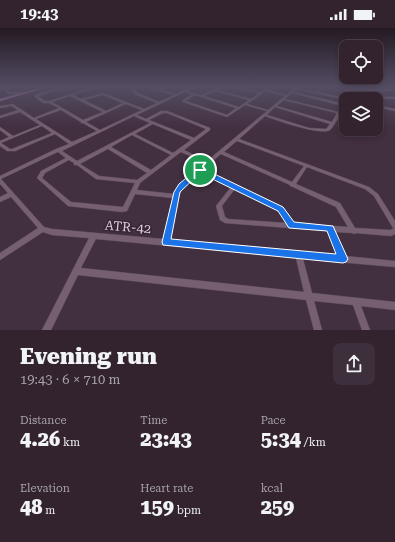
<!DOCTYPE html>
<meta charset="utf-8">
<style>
body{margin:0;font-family:"Roboto Serif",serif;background:#3d2f3b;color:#f1f3f6;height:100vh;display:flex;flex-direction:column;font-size:15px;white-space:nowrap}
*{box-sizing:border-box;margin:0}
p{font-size:13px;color:#a8a4aa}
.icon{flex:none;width:22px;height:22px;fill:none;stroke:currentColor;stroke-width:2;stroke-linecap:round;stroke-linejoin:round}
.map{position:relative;height:302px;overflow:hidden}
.sheet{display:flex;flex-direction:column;background:#32232f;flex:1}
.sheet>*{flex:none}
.buttons{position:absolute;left:339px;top:12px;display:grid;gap:8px}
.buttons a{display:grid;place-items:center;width:44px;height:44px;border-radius:8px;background:#32232f;box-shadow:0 2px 6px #0003,0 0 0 1px #4d404b;font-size:20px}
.pin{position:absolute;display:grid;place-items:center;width:34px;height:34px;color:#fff;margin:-17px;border:2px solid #fff;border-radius:50%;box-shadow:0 1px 4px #0007}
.round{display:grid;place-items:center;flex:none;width:42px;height:42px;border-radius:8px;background:#3d2f3b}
.head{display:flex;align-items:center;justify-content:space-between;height:68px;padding:0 20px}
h1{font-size:22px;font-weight:800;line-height:30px}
.stats{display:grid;grid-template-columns:repeat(3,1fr);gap:6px;height:68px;padding:4px 20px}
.stats div{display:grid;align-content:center}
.stats b{font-size:20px;font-weight:800}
.stats small{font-size:11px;font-weight:400}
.stats p{font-size:11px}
.status{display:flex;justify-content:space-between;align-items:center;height:28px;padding:0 20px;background:#32232f;direction:ltr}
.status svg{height:11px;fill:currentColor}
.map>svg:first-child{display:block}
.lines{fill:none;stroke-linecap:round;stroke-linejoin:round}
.minor-casing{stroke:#5b4b59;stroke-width:1}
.major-casing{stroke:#5b4b59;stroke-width:1}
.minor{fill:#755f71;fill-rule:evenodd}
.major{fill:#b07aa7;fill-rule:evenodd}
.route{fill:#1a73e8;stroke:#fff;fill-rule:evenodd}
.labels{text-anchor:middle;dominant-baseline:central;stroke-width:3;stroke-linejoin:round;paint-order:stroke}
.near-street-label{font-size:13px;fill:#ddd1db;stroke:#382535}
</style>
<div class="status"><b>19:43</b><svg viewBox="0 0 49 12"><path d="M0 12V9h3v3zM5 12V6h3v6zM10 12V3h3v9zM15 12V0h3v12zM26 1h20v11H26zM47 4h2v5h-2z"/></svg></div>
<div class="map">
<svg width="395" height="302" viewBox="0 0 395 302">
<rect width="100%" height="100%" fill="#422f3f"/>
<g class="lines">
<defs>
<g id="minor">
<polygon points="0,59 8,60 9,64 24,64 25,65 24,66 8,66 7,65 6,62 0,61"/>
<path d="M65 59H68L38 68 45 73H50L93 59H95V60L73 67 81 71 103 65 144 81 157 75 134 66 132 60H134L136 64 159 74 174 67 148 60V59L159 61 165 59H167V60L161 62 176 66C182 63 188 59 195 59V60L187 63 201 67 220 59H222V60L217 62 251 71 259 65 234 60V59L261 64 265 61 267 59H269L268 62 286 67 294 60H290V59L317 64 322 59H324L319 64 340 69 343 64 348 60 395 61V63L349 62 347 65 365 68 395 69V71L363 70 345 66 343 69 347 70 348 71H346V72L296 61 293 64 341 75 345 78C342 83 333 100 330 102 321 108 276 92 265 88L239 111 369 159 378 166 395 193V206L391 208 356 205 354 206 352 205 335 204 345 228 395 233V239L303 231 312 265 395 274V282L361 278 370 302H362L353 277 314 273 322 302H314L306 272 78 247 51 302H42L89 210 52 207 43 204 0 232V225L38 200 11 169 0 174V169L8 165 0 156V148L56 121 69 116 55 106 15 123H7L0 118V113L9 109 0 102V99L13 108 40 97 20 84 0 90V88L18 82 11 78 0 80V78L13 76 34 90 59 80 49 75H43L35 69V67ZM215 63 249 72 239 79 204 68ZM266 63 285 68 268 82 247 76ZM185 64 192 66 183 72V74L227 89 245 77 267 83 207 133 184 122 210 102V100L167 83H161L146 91 137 87ZM292 65 339 77 341 78 338 84 285 71ZM103 67 123 75 106 83 84 72ZM195 67 236 80 227 87 186 73ZM70 68 103 84 83 92 52 74ZM284 72 337 85 332 94 277 78ZM126 76 142 82 100 102 86 94ZM275 79 330 96 326 101 309 100 267 87ZM61 82 81 94V95H83L97 103 72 114 36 91ZM163 85H167L206 101 194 110 149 92ZM134 88 150 95 77 133 62 123ZM153 96 191 112 173 125 135 106ZM42 98 52 105 12 121H10L1 115ZM132 107 171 127 151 142 111 119ZM237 113 304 138 292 154 224 124ZM108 121 147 145 137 152 99 148 80 136ZM58 124 66 130 41 143 37 150 68 178 122 184 127 183 135 166 173 170 163 211 52 201 44 199 1 151ZM181 124 205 135 179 157 174 166 137 162 140 155ZM221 126 290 157V158L293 159 336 179 348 199 294 195 283 179 238 158 237 157 234 156 203 142ZM69 132 74 135V137H77L96 151 135 155 123 179 71 174 42 150 45 145ZM307 139 365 161 374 168 393 200H395L390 202 355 200 340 175 296 156ZM200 144 231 159 216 178 220 192 225 195 328 203 338 227 301 224 298 223 296 224 170 212 179 168 183 159ZM235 161 279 183 287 195 228 191 225 189 222 178ZM96 211 296 230 304 264 81 240Z"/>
<polygon points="376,77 395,81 395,83 376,79"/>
</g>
<polygon id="major" points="44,59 48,59 0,73 0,71"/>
</defs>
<use href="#minor" class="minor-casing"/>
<use href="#major" class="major-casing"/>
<use href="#minor" class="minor"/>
<use href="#major" class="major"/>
</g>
<linearGradient id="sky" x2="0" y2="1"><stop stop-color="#241a23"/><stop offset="0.58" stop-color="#544d63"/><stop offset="1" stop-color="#544d63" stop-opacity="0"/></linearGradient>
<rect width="395" height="101" fill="url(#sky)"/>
<path class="route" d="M198 140H202L283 179 294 194 333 198 348 231 346 234 343 235 163 217 162 214 174 164 179 156ZM200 145 278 183 289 200 327 203 336 226 171 211 180 164Z"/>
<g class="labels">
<g class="near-street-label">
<text transform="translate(128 199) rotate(5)">ATR-42</text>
</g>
</g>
</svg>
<div class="buttons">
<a><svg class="icon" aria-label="locate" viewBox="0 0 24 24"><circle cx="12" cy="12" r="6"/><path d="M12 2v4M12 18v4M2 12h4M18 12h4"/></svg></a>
<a><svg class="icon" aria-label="layers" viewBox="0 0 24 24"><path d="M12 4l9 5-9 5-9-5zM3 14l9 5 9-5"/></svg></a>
</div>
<div class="pin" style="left:200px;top:142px;background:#1e9e55"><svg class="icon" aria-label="arrive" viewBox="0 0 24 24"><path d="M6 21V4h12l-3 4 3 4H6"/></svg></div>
</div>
<section class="sheet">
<div class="head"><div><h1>Evening run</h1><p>19:43 · 6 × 710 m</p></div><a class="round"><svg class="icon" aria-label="share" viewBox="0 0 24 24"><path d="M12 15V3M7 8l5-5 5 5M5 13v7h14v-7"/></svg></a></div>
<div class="stats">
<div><p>Distance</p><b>4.26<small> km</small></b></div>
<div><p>Time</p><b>23:43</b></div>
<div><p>Pace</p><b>5:34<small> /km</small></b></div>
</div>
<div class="stats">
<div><p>Elevation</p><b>48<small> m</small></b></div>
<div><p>Heart rate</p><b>159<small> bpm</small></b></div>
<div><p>kcal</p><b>259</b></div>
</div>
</section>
